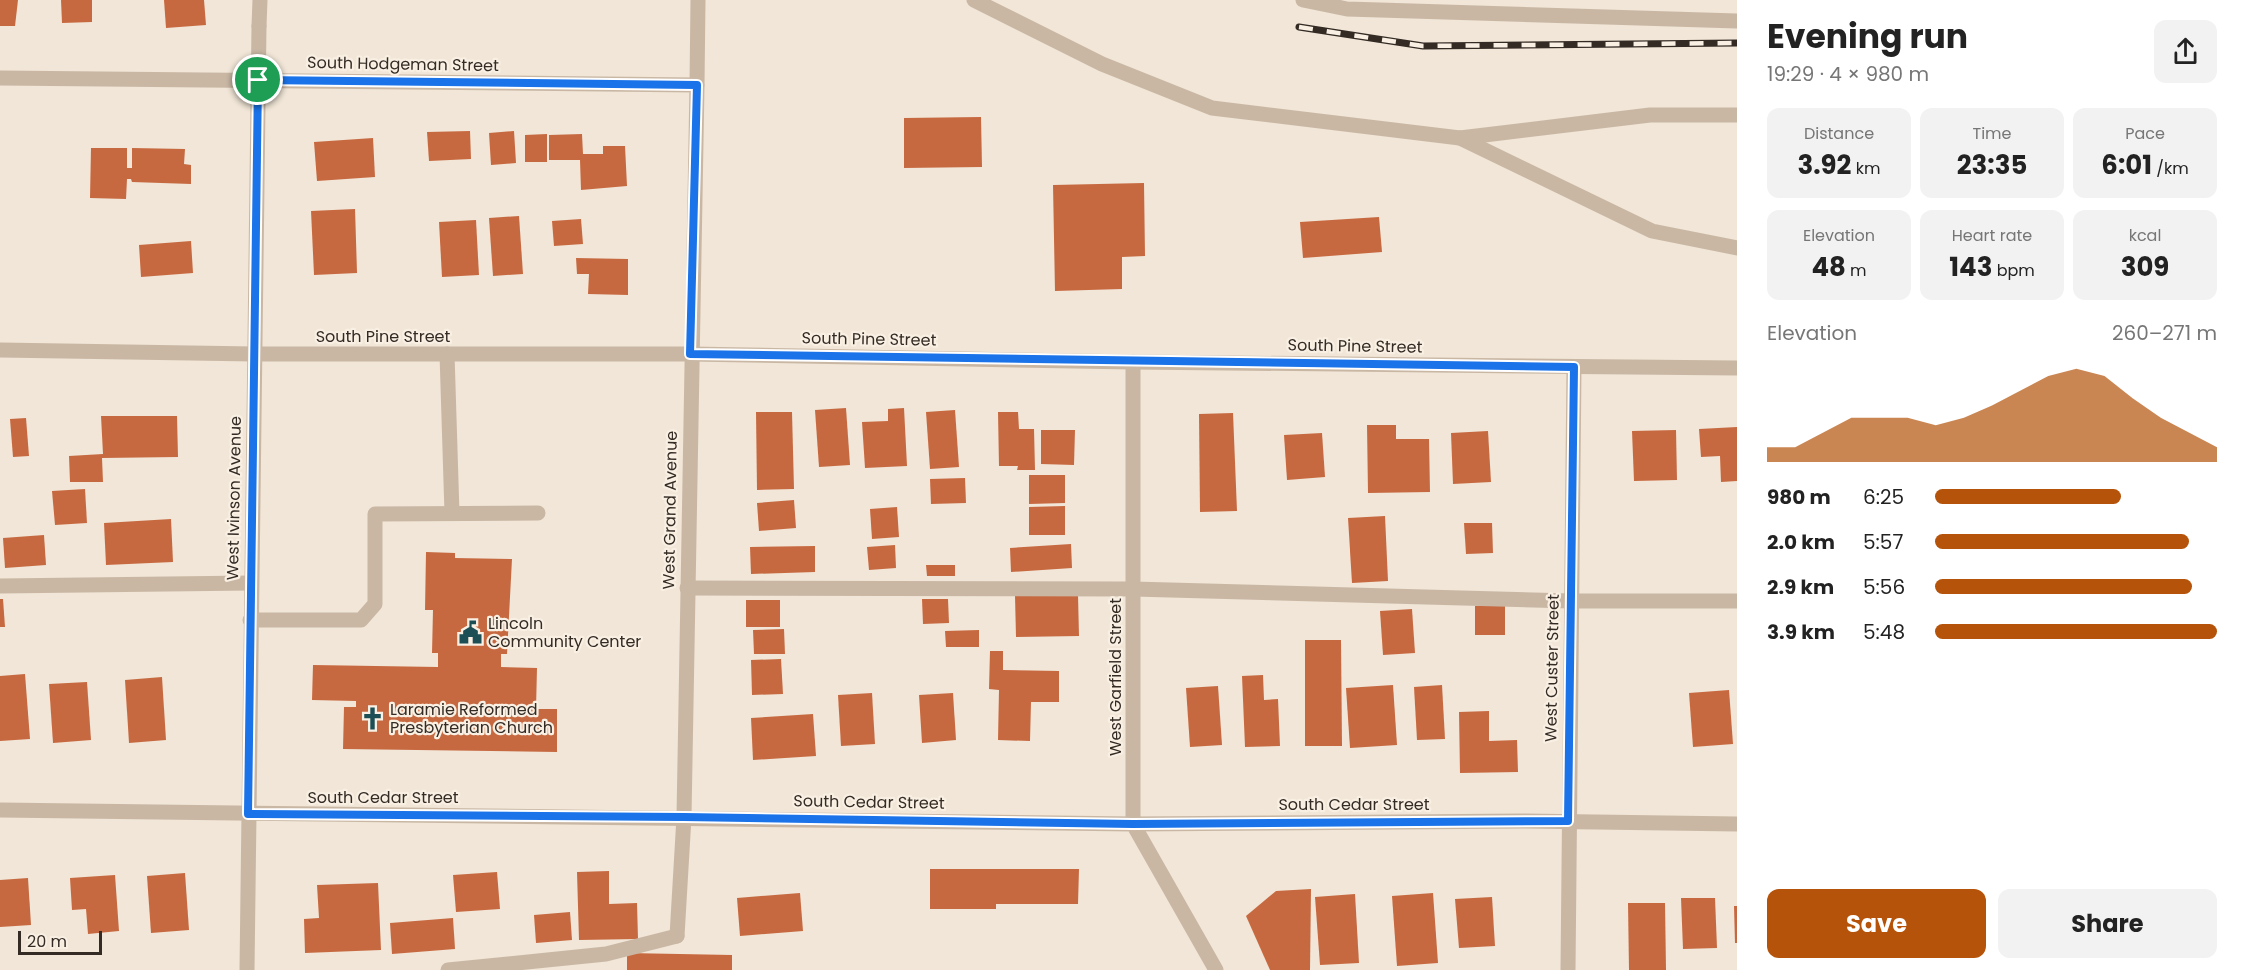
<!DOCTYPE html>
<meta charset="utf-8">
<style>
body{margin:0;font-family:Poppins,sans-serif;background:#f2f2f2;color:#222;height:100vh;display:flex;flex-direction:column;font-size:22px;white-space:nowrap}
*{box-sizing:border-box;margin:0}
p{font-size:20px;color:#767676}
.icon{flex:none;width:33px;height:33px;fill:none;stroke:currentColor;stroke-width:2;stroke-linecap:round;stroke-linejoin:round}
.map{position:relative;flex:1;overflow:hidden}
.panel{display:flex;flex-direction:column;background:#fff;width:510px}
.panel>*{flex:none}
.scale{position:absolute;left:18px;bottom:15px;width:84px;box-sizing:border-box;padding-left:6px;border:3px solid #342b25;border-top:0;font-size:16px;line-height:21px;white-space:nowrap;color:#342b25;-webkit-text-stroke:4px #f9f0e3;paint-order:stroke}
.pin{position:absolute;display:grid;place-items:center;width:51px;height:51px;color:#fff;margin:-26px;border:3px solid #fff;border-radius:50%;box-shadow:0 2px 6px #0007}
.round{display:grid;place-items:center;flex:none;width:63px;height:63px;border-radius:12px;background:#f2f2f2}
.headline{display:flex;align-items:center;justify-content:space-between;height:102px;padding:0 30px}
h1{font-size:33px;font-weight:700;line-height:45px}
.figures{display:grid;grid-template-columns:repeat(3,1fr);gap:9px;height:102px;padding:6px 30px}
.figures div{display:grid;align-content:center;border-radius:12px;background:#f2f2f2;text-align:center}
.figures b{font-size:26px;font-weight:700}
.figures small{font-size:16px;font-weight:400}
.figures p{font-size:16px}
.chart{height:168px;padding:12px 30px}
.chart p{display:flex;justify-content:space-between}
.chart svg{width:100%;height:108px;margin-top:6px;fill:#b45309;opacity:.7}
.cta{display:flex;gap:12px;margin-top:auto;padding:12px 30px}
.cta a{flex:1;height:69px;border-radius:12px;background:#b45309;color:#fff;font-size:24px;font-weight:700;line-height:69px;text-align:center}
.cta a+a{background:#f2f2f2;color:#222}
ul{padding:0 30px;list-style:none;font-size:20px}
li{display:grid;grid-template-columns:96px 72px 1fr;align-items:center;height:45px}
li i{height:15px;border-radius:8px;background:#b45309}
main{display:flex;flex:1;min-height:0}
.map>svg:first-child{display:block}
.building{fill:#c76940}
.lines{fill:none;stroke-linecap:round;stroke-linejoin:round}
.service{stroke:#c9b7a4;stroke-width:15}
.minor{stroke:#c9b7a4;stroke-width:15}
.tertiary{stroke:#c9b7a4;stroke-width:15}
.rail-casing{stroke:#342b25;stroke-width:7}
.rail{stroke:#f9f0e3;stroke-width:4.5;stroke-dasharray:14;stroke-linecap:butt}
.route-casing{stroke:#fff;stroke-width:12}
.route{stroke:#1a73e8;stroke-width:8}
.labels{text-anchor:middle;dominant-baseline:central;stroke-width:4.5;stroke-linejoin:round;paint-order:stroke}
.street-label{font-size:16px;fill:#342b25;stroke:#f9f0e3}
.poi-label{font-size:16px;fill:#342b25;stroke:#f9f0e3;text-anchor:start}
</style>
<main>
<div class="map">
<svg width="1737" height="970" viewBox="0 0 1737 970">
<rect width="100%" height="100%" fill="#f1e6d7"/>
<g class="building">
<polygon points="0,0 18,0 15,26 0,26"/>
<polygon points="61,0 92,0 92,22 62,23"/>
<polygon points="164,0 204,0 206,25 166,28"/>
<polygon points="981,117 982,167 904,168 904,118"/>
<polygon points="470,131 471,159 429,161 427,132"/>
<polygon points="514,131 516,163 491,165 489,133"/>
<polygon points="547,134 547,162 525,162 525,135"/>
<polygon points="582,134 583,154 603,154 603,146 625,146 627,186 581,190 580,160 549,160 549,135"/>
<polygon points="373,138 375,177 317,181 314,142"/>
<polygon points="91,148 127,148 127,168 132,168 132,148 185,149 184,164 191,165 191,184 132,182 131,179 127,179 126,199 90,198"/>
<polygon points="1144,183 1145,256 1122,257 1122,289 1055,291 1053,185"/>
<polygon points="355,209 357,273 314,275 311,211"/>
<polygon points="519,216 523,274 493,276 489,218"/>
<polygon points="1379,217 1382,252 1303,258 1300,222"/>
<polygon points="581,219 583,244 554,246 552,221"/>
<polygon points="476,220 479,275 442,277 439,222"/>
<polygon points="191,241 193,273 141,277 139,245"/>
<polygon points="576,258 628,259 628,295 588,294 589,274 577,274"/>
<polygon points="846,408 850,465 819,467 815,410"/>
<polygon points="904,408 907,466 865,468 862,422 888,421 888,409"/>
<polygon points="955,410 959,467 930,469 926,412"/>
<polygon points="756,412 792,412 794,489 757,490"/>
<polygon points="998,412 1018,412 1019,429 1034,429 1035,470 1017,470 1018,466 999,466"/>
<polygon points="1233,413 1237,511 1200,512 1199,414"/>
<polygon points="101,416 177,416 178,457 102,458 103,482 70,482 69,456 103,454"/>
<polygon points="26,418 29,456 13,457 10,419"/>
<polygon points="1367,425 1396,425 1396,439 1429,439 1430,492 1368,493"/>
<polygon points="1737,427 1737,481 1721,482 1720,456 1701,457 1699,429"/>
<polygon points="1041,430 1075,430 1074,465 1041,464"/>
<polygon points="1676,430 1677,480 1634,481 1632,431"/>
<polygon points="1488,431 1491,482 1453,484 1451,433"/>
<polygon points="1322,433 1325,477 1287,480 1284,435"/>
<polygon points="1029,475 1065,475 1065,503 1029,504"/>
<polygon points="965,478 966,503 931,504 930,479"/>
<polygon points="85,489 87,523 55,525 52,491"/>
<polygon points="794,500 796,528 759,531 757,503"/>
<polygon points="1065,506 1065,535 1029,535 1029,507"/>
<polygon points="897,507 899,537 872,539 870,509"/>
<polygon points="1385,516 1388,581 1352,583 1348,518"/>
<polygon points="171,519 173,562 106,565 104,523"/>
<polygon points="1464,523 1492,523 1493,553 1466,554"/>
<polygon points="44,535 46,565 5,568 3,538"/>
<polygon points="1071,544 1072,568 1011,572 1010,548"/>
<polygon points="895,545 896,568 869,570 867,547"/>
<polygon points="815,546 815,572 751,574 750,547"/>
<polygon points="426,552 455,553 455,558 512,559 507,654 501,654 501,667 537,668 536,709 557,709 557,752 343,749 344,707 356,707 356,701 312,700 313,665 438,667 438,653 432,653 433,610 425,610"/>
<polygon points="926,565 955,565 955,576 927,576"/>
<polygon points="1078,595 1079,636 1016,637 1015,596"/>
<polygon points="0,599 3,599 5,627 0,627"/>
<polygon points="922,599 948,599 949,623 923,624"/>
<rect x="746" y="600" width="34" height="27"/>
<rect x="1475" y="606" width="30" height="29"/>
<polygon points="1412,609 1415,653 1383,655 1380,611"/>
<polygon points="784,629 785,654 754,654 753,630"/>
<polygon points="979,630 979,647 946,647 945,631"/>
<polygon points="1305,640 1341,640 1342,746 1305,746"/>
<polygon points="990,651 1003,651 1003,670 1059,671 1059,702 1031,702 1030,741 998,740 999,690 989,689"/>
<polygon points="781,659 783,694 752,695 751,660"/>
<polygon points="25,674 30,739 0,741 0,676"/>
<polygon points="1263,675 1264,700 1278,699 1280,746 1245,747 1242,676"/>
<polygon points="162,677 166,740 129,743 125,680"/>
<polygon points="87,682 91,740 53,743 49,684"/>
<polygon points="1393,685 1397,745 1350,748 1346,688"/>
<polygon points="1442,685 1445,739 1417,740 1414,687"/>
<polygon points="1218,686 1222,745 1190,747 1186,688"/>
<polygon points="1729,690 1733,744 1693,747 1689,693"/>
<polygon points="872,693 875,744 841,746 838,695"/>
<polygon points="953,693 956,740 922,743 919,695"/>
<polygon points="1489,711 1489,741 1517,740 1518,772 1460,773 1459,712"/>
<polygon points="813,714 816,756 753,760 751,718"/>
<polygon points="930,869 1079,869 1078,904 996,904 996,909 930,909"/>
<polygon points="609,871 609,904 637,903 638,939 579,940 577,872"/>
<polygon points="497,872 500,909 456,912 453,875"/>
<polygon points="185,873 189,930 151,933 147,876"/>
<polygon points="115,875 119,931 88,934 86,909 72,910 70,878"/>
<polygon points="28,878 31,925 0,927 0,880"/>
<polygon points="378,883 381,950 305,953 304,919 319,918 317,885"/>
<polygon points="1311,889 1310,970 1270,970 1246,916 1276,891"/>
<polygon points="800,893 803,931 740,936 737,898"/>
<polygon points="1433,893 1438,963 1397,966 1392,896"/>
<polygon points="1355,894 1359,963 1320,965 1315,897"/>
<polygon points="1492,897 1495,946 1459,948 1455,899"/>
<polygon points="1681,898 1715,898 1717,948 1683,949"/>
<polygon points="1628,903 1665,903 1666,970 1629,970"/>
<polygon points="1734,906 1737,906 1737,943 1735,943"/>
<polygon points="570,912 572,940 536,943 534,915"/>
<polygon points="453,918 455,949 392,954 390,923"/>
<polygon points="627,953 732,955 732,970 627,970"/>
</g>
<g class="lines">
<g class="service">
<polyline points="974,0 1102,64 1212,108 1460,138 1652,231 1737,248"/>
<polyline points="1303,0 1347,9 1737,21"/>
<polyline points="259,26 260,0"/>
<polyline points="697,85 698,0"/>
<polyline points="1460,138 1650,115 1737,115"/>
<polyline points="447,354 452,513"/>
<polyline points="0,586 251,583"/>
<polyline points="687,588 1133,589 1571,601 1737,601"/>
<polyline points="250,620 361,620 375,604 375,514 538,513"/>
<polyline points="448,970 606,954 677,936"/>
</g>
<g class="minor">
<polyline points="0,78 697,85 684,817 677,936"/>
<polyline points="0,350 254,354 690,354 1133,362 1737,368"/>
<polyline points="1133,362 1133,824 1525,821 1737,824"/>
<polyline points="247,970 259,26"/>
<polyline points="1568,970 1574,367"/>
</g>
<polyline class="tertiary" points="0,810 1133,824 1216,970"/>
<defs>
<polyline id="rail" points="1299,27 1423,46 1737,43"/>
</defs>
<use href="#rail" class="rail-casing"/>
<use href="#rail" class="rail"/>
</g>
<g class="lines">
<defs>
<polygon id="route" points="258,80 697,85 690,354 1574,367 1568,821 1133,824 684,817 248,814"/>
</defs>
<use href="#route" class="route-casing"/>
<use href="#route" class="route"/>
</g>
<defs>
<symbol id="civic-bare" viewBox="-9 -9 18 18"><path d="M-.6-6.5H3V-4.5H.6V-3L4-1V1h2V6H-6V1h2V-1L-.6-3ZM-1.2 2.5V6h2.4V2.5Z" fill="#1b4e55" stroke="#f9f0e3" stroke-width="2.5" paint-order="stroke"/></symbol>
<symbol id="church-bare" viewBox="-9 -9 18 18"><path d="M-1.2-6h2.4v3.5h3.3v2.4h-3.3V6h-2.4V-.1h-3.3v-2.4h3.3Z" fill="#1b4e55" stroke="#f9f0e3" stroke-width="2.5" paint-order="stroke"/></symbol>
</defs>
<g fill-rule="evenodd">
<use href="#civic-bare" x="454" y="616" width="33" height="33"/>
<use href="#church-bare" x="356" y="702" width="33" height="33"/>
</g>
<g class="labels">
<g class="street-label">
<text transform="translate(403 64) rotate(1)">South Hodgeman Street</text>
<text x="383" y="336">South Pine Street</text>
<text transform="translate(869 339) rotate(1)">South Pine Street</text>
<text transform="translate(1355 346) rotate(1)">South Pine Street</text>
<text transform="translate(234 498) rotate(-89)">West Ivinson Avenue</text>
<text transform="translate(670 510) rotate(-89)">West Grand Avenue</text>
<text transform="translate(1552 668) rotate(-89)">West Custer Street</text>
<text transform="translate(1115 677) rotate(-90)">West Garfield Street</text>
<text x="383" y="797">South Cedar Street</text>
<text transform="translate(869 802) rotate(1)">South Cedar Street</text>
<text x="1354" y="804">South Cedar Street</text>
</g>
<g class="poi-label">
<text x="488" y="623">Lincoln<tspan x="488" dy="18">Community Center</tspan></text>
<text x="390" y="709">Laramie Reformed<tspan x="390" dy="18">Presbyterian Church</tspan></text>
</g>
</g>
</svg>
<div class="scale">20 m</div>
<div class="pin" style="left:258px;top:80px;background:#1e9e55"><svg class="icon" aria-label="arrive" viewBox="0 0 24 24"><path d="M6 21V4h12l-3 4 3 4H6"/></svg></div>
</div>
<section class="panel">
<div class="headline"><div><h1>Evening run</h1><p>19:29 · 4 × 980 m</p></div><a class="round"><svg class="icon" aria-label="share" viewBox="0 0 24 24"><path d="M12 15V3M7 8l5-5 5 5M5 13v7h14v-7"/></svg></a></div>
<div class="figures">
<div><p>Distance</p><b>3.92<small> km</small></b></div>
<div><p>Time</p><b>23:35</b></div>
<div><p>Pace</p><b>6:01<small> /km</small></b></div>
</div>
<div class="figures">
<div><p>Elevation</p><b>48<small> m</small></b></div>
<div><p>Heart rate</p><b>143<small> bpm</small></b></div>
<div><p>kcal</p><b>309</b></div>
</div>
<div class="chart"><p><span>Elevation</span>260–271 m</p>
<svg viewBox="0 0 160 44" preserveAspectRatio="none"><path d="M0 44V38L10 38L20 32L30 26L40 26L50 26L60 29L70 26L80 21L90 15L100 9L110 6L120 9L130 18L140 26L150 32L160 38V44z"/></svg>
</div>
<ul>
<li><b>980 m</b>6:25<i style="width:66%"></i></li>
<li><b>2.0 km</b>5:57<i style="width:90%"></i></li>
<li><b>2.9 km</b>5:56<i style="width:91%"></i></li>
<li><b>3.9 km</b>5:48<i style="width:100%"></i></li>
</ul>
<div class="cta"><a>Save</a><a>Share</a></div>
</section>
</main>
